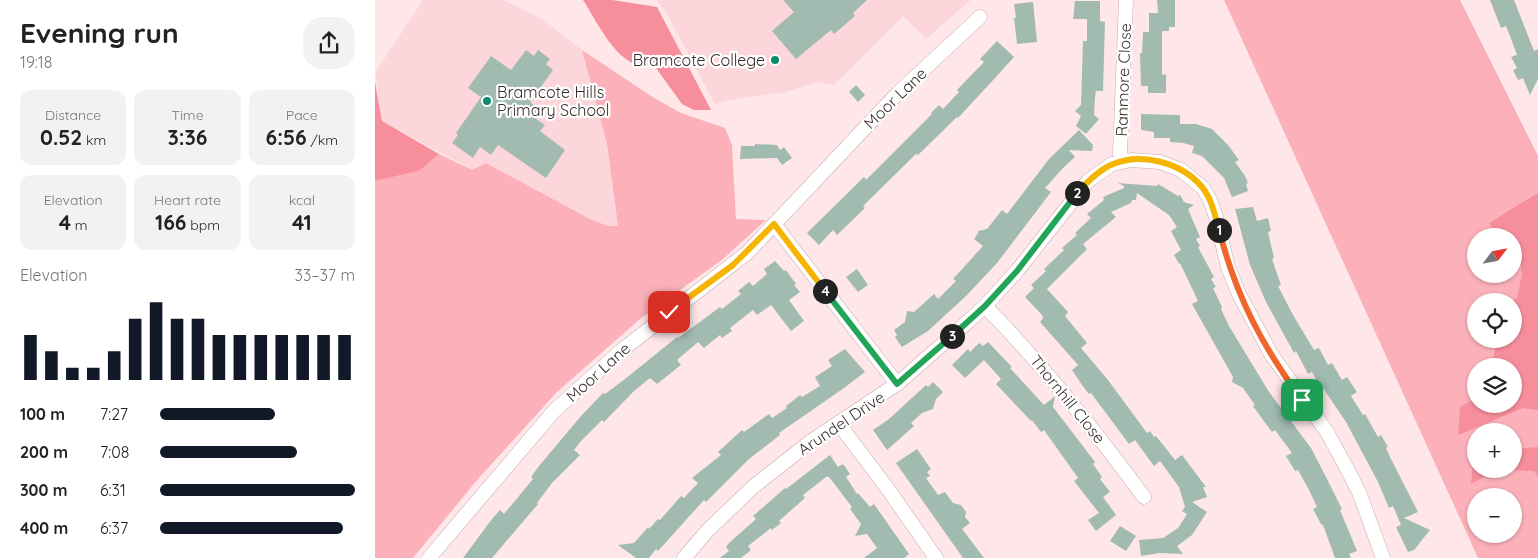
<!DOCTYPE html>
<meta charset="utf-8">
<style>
body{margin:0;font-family:Quicksand,sans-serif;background:#f2f2f2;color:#222;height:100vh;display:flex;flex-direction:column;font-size:19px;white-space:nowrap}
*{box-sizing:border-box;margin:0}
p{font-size:16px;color:#767676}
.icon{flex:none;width:28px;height:28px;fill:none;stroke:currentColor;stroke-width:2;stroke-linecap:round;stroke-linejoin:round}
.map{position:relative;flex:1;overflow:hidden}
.drawer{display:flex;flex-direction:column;background:#fff;width:375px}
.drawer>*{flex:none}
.needle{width:32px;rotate:58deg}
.buttons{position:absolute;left:1092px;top:228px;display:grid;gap:10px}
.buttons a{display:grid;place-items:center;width:55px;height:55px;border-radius:50%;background:#fff;box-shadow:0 1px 4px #0004;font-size:25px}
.pin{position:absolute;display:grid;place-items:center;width:42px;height:42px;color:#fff;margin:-21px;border-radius:10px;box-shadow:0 2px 8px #0006}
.km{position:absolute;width:25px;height:25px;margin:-12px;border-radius:50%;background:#222;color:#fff;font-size:14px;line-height:25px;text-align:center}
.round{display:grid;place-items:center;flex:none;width:52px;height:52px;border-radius:20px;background:#f2f2f2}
.headline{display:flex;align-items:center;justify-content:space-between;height:85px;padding:0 20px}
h1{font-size:28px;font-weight:800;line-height:38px}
.figures{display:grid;grid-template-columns:repeat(3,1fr);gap:8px;height:85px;padding:5px 20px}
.figures div{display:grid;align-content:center;border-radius:12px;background:#f2f2f2;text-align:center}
.figures b{font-size:21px;font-weight:800}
.figures small{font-size:14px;font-weight:400}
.figures p{font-size:14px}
.chart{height:140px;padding:10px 20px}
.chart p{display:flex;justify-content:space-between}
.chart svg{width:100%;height:90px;margin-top:5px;stroke:#111827;stroke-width:6}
ul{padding:0 20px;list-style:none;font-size:16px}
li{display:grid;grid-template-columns:80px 60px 1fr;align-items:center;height:38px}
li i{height:12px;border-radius:6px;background:#111827}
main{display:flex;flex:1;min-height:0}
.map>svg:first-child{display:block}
.built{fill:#fcd6da}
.green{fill:#fcb1ba;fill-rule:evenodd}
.forest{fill:#f68e9c}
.building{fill:#a1bbb1}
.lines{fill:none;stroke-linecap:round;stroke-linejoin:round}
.street-casing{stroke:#c5aaac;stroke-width:15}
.street{stroke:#fff;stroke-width:14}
.split-1-casing{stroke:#fff;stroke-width:10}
.split-2-casing{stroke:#fff;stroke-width:10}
.split-3-casing{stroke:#fff;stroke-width:10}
.split-4-casing{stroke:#fff;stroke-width:10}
.split-5-casing{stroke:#fff;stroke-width:10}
.split-1{stroke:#f0652b;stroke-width:6}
.split-2{stroke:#f5b400;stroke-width:6}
.split-3{stroke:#22a559;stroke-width:6}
.split-4{stroke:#22a559;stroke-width:6}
.split-5{stroke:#f5b400;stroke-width:6}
.poi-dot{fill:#0c886a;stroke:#fff;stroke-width:2}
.labels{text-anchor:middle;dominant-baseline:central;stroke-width:4.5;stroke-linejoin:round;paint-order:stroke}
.poi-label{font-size:16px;fill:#392e2f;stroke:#fff;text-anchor:end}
.street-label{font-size:16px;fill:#392e2f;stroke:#fff}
</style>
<main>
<section class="drawer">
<div class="headline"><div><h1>Evening run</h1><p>19:18</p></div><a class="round"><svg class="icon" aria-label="share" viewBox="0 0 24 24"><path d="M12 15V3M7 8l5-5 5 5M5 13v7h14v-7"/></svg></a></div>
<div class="figures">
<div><p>Distance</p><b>0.52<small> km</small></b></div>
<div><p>Time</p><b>3:36</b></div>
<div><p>Pace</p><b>6:56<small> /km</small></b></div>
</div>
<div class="figures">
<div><p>Elevation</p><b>4<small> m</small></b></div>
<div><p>Heart rate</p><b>166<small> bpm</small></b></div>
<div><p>kcal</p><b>41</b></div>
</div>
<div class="chart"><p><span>Elevation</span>33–37 m</p>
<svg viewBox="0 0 160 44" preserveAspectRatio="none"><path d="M5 44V22M15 44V30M25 44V38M35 44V38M45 44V30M55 44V14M65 44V6M75 44V14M85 44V14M95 44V22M105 44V22M115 44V22M125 44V22M135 44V22M145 44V22M155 44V22"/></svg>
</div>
<ul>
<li><b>100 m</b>7:27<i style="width:59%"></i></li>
<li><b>200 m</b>7:08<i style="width:70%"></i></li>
<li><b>300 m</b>6:31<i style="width:100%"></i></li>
<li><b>400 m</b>6:37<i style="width:94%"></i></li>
</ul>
</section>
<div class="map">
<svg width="1163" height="558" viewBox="0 0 1163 558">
<rect width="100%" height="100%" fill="#ffe7e9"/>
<g class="built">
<polygon points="48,0 128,0 167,19 207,50 232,144 243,226 233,226 215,219 111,163 97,170 7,121 0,73"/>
<polygon points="282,0 596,0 551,39 528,16 459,85 442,82 411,92 354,100 340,104 292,14"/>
</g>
<g class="green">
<path d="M849 0H1085L1163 156V558H1103ZM1101 236H1139V274H1101ZM1101 301H1139V339H1101ZM1101 366H1139V404H1101ZM1101 431H1139V469H1101ZM1101 496H1139V534H1101Z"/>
<polygon points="207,50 279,98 306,113 350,128 357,145 361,219 391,220 348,259 265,319 182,392 103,479 38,558 0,558 0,181 44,171 64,154 97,170 111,163 215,219 233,226 243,226 232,144"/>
</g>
<g class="forest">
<path d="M208 0H237L282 7 336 110H319L307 104 278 64C246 76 222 21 208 0Z"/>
<polygon points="0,82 7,121 64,154 44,171 0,181"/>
<polygon points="1163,193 1163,410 1148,408 1083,435 1085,407 1101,398 1101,404 1139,404 1139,366 1116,366 1123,339 1139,339 1139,301 1136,301 1142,298 1147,274 1144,246 1139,245 1139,236 1122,236 1114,223"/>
<polygon points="1163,447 1163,477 1159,471 1122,470 1096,484 1099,452 1101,452 1101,469 1139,469 1139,449"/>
</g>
<g class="building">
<polygon points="408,0 492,0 478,13 480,16 459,34 456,30 421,59 397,31 419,12"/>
<polygon points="782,0 800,0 800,27 794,27 794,31 787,31 787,75 791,74 791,93 773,93 773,86 766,86 765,53 767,53 768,32 774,32 774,13 783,13"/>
<polygon points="1115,0 1139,0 1159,51 1163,49 1163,79 1155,95 1148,78 1143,80 1138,70 1142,68 1136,57 1142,55 1138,44 1131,26 1126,28"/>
<polygon points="700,1 725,1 725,21 730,22 728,91 721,91 720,97 719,115 724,119 711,134 701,126 706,116 700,111 706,105 708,41 712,41 712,19 698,19"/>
<polygon points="658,2 662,42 642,44 639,18 641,18 639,4"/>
<polygon points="622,41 639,57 620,78 583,118 582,117 543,155 541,154 488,206 490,208 462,235 458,230 444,245 432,233 489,177 491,180 557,114 556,113 564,105 568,109 584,92 582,90 609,62 605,59"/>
<polygon points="151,50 159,56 163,50 175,59 171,64 178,70 155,102 167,111 161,119 170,125 165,131 190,150 171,178 123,145 116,155 105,147 98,158 77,143 83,135 81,133 106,97 93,88 116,56 136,70"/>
<polygon points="481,85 490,95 483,102 474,92"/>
<polygon points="766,114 805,115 805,124 821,124 837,129 853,145 864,160 860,162 870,176 873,183 871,184 873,191 857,197 849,178 827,156 817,153 819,146 808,143 795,142 795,138 779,138 779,132 766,130"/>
<polygon points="704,130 718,145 717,151 694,150 700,157 688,168 670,188 676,192 622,263 591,296 553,331 527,347 520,337 522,335 519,330 530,322 532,311 539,312 559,294 563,299 581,281 578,279 608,246 599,239 603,233 603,231 612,229 627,210 632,214 674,159"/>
<polygon points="380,144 402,145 405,150 409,147 417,158 407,165 402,158 365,159 366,146 380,146"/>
<polygon points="743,183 782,186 783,184 803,196 805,195 809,202 819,205 813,209 825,237 821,239 825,246 823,247 839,277 836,279 841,287 838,288 847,307 846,309 854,326 894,392 936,448 951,477 967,509 965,510 982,551 974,554 976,558 960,558 948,525 946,524 938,509 942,507 934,490 923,470 920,471 911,456 917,453 900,430 897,432 888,420 878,406 880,405 868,388 857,382 858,377 817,304 823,301 805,263 804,264 799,255 806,250 796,231 802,227 794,215 762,193 761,200 757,200 756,203 736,212 741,217 708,244 712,249 672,289 693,312 690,316 712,343 706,348 733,380 772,433 775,431 779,437 781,436 800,460 807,455 831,487 828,487 832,497 817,502 832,512 817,535 802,546 808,554 785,553 766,556 764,540 788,538 803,528 812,514 807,511 810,507 804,487 785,461 779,466 760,440 754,444 716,393 714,394 707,385 697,370 703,365 665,322 668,318 667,315 650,297 659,288 656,285 671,271 669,269 689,250 687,248 702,235 700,233 716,218 712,214 729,200 728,197 749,188 749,186"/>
<polygon points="878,207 882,221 893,218 896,231 893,232 899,258 897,259 906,285 903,286 918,315 939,350 944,348 953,365 957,363 967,380 972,377 982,392 976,396 988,415 990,414 1003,437 1006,435 1013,447 1011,448 1015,457 1043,512 1029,518 1055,530 1039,550 1033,552 1021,527 1026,525 1018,506 1014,508 1003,482 971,422 948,388 946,389 937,372 933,374 921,351 919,353 891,302 875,265 860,209"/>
<polygon points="400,261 409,271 411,270 421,284 419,285 425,292 414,300 429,321 416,331 396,305 382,315 378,310 355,328 357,331 347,338 345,335 329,348 323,342 302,360 306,365 282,384 275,378 259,391 229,422 227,420 207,440 199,450 205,455 177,483 162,503 163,504 117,558 88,558 117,519 125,510 129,514 158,479 156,477 164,466 206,416 228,393 230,394 250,379 302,337 303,338 345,307 347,309 366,294 363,291 374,282 378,286 392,274 389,269"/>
<polygon points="482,269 493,285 483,292 471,277"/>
<polygon points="613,342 637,367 635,368 669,405 680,396 678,407 720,462 718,464 727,477 725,479 735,492 728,497 741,515 721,531 713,520 724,513 699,481 703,478 669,430 666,432 657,420 656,421 621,384 626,379 609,360 590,378 577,365 593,349 595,352 604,343 608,346"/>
<polygon points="470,349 490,372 469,388 404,433 405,435 374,459 331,502 329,500 283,551 281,549 274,558 261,558 243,545 259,543 273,527 274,529 283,519 285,520 306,496 309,498 323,483 317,478 346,455 343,452 367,430 369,432 394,414 397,418 412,408 411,406 425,395 427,397 445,386 440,377 457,366 453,360"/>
<polygon points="558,382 568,392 561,399 558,409 547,413 536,423 539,426 512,450 498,430 514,419 551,385 553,387"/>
<polygon points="542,449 556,469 552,472 555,476 551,478 563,495 570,492 578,503 586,505 591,512 590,517 595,523 587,529 609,558 588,558 521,463"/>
<polygon points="455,455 463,467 468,464 475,474 471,477 482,494 483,493 495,507 499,504 534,554 529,558 489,558 502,548 492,534 480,536 486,524 475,509 477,507 454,477 451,477 428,495 430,498 404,521 406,523 397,530 396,528 373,546 376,550 366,558 345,558 354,551 351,547 354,543 381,519 378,516 410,488 411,489"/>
<polygon points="745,526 761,536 751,551 735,541"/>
</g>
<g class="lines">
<defs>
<g id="street">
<polyline points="747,161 745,153 751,0"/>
<polyline points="399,224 522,384"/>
<path d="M610 306C669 366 719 429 769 497"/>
<polyline points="463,423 510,485 561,558"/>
<polyline points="54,558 179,411 247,350 372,253 522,94 605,17"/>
<polyline points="309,558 333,530 378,487 435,442 522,384 578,335 610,306 642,271 713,181 737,164 756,160 785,162 806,170 828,188 835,200 841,217 853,267 864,294 896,354 952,432 970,465 984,492 1008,558"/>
</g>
</defs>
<use href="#street" class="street-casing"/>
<use href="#street" class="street"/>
</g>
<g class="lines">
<defs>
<path id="split-1" d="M844 230C861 296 887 346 927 400"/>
<path id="split-2" d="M702 193C713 181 724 170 738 164 768 152 807 163 827 187 837 199 840 216 844 230"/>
<polyline id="split-3" points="577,336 610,306 642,271 702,193"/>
<polyline id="split-4" points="450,291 522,384 577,336"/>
<polyline id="split-5" points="294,312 358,265 399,224 450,291"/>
</defs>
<use href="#split-1" class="split-1-casing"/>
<use href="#split-2" class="split-2-casing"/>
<use href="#split-3" class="split-3-casing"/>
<use href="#split-4" class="split-4-casing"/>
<use href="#split-5" class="split-5-casing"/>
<use href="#split-1" class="split-1"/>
<use href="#split-2" class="split-2"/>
<use href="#split-3" class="split-3"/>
<use href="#split-4" class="split-4"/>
<use href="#split-5" class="split-5"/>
</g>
<g class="poi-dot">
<circle cx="400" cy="60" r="5"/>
<circle cx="112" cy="101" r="5"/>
</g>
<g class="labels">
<g class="poi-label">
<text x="390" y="60">Bramcote College</text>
<text x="122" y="92" text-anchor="start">Bramcote Hills<tspan x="122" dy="18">Primary School</tspan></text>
</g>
<g class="street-label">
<text transform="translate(748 80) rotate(-88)">Ranmore Close</text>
<text transform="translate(520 98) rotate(-44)">Moor Lane</text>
<text transform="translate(223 372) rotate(-42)">Moor Lane</text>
<text transform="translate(693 399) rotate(51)">Thornhill Close</text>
<text transform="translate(466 423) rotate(-34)">Arundel Drive</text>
</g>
</g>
</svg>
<div class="buttons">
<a><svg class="needle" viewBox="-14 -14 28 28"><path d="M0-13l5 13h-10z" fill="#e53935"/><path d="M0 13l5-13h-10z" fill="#767676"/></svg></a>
<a><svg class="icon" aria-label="locate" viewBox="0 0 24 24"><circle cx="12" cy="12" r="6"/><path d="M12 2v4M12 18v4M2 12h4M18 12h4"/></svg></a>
<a><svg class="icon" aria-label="layers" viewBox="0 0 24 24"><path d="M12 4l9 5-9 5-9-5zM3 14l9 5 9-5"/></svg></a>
<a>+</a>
<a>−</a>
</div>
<div class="pin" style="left:927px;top:400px;background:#1e9e55"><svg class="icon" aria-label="arrive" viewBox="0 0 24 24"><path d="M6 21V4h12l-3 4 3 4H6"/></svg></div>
<div class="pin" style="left:294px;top:312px;background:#d93025"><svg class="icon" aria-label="check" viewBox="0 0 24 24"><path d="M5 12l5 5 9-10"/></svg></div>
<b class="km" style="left:844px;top:230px">1</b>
<b class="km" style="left:702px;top:193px">2</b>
<b class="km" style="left:577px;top:336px">3</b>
<b class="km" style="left:450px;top:291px">4</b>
</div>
</main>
